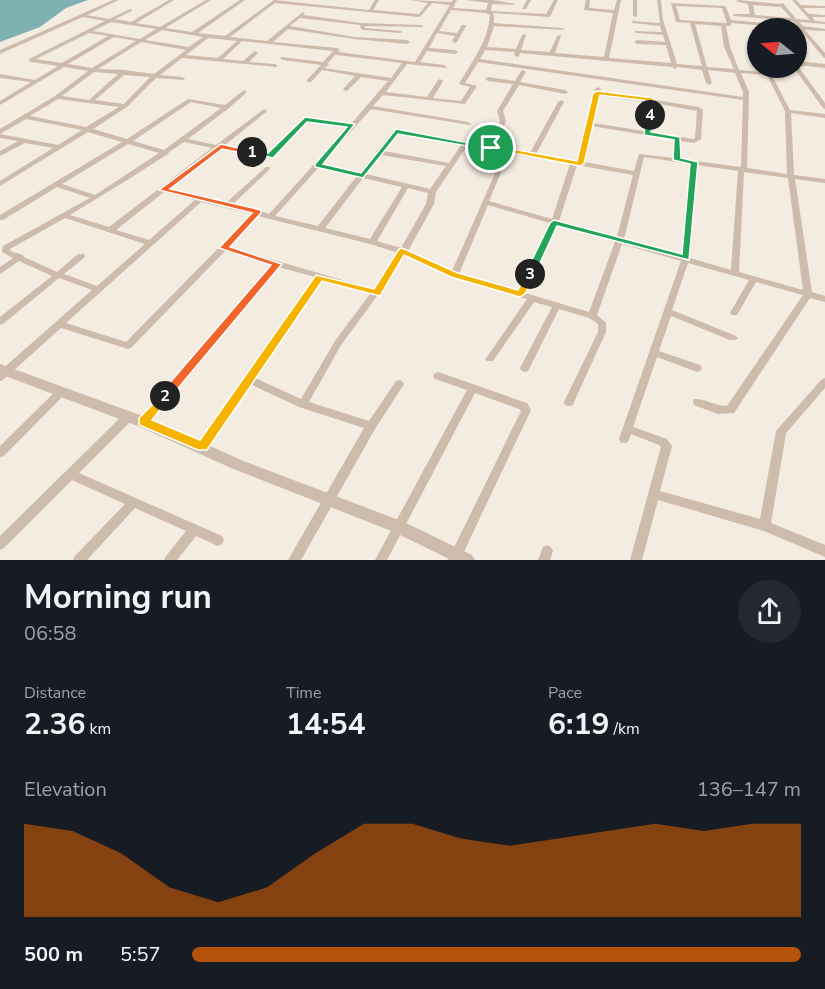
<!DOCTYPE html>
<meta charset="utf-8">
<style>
body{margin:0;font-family:"Nunito Sans",sans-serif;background:#242831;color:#f1f3f6;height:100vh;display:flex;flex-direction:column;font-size:22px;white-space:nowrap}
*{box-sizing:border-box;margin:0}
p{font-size:20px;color:#9ea1a6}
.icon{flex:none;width:33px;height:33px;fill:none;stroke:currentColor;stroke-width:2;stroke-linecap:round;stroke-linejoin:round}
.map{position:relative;height:560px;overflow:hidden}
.side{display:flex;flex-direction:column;background:#171b24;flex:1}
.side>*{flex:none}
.needle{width:39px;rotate:287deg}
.fabs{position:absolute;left:747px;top:18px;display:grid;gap:12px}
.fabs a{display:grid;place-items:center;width:60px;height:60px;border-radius:50%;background:#171b24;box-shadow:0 2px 4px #0004;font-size:30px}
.pin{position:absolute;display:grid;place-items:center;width:51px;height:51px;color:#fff;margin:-26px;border:3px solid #fff;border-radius:50%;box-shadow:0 2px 6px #0007}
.km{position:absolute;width:30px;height:30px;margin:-15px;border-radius:50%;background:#222;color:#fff;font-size:16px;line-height:30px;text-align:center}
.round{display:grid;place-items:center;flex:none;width:63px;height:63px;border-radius:32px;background:#242831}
.head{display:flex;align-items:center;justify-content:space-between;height:102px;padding:0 24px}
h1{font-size:33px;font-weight:700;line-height:45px}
.stats{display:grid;grid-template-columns:repeat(3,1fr);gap:9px;height:102px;padding:6px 24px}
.stats div{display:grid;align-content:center}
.stats b{font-size:30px;font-weight:700}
.stats small{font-size:16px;font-weight:400}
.stats p{font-size:16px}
.chart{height:168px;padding:12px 24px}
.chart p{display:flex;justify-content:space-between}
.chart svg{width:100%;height:108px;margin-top:6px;fill:#b45309;opacity:.7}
ul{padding:0 24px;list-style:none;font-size:20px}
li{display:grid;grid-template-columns:96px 72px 1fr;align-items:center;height:45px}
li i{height:15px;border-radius:8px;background:#b45309}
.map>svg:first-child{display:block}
.water{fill:#7fb0b2}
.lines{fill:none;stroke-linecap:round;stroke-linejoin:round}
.minor{fill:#cdbbac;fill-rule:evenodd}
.tertiary{fill:#cdbbac;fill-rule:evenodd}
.split-1{fill:#22a559;stroke:#fff;stroke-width:1.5}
.split-2{fill:#f0652b;stroke:#fff;stroke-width:1.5}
.split-3{fill:#f5b400;stroke:#fff;stroke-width:1.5}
.split-4{fill:#22a559;stroke:#fff;stroke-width:1.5}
.split-5{fill:#f5b400;stroke:#fff;stroke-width:1.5}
</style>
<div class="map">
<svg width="825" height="560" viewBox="0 0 825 560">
<rect width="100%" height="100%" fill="#f4ebe1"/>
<polygon class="water" points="0,0 88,0 66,8 40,27 0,42"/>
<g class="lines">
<g class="minor">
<path d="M113 0H119L87 15 109 19 130 9 132 10V11L115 19 131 22 169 0H174L136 23 160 27 206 0H211L165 28 192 32 240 0H245L198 33 225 36 274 0 369 10 375 0H379L373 10 419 14 428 3 410 0 451 2 453 0H457L453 8 486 10 488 3 466 0H493L515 4 513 5 492 4 491 11 546 14 554 0H558L550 17 493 13 494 15V23L562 28 564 29V30L494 26 487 47 516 49 522 35 524 34 526 35 521 50 550 52 557 36 559 35 561 36 555 53 604 57 613 13 584 10 586 0H590L589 8 614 10 617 0H621L609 58 671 63 666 45 637 44 634 42 637 40 665 42 663 35 636 33 634 32 636 31 662 32 660 26 633 23 631 22 633 21 660 23 657 0H661L663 20 677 64 702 66 690 23 676 22 671 3 724 6 726 7 731 20 797 26 793 21 733 16V15L735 14H750L748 4 735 1 739 0 779 4 783 3 796 19 810 20 792 0H796L801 5 825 6V8H803L809 14 825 15V17H812L815 21 825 22V24L799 22 803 26 825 29V31L805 30 825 53V58L823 57 800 29 731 23V26H726L730 47 739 70 765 72 763 68H768L790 110 825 114V118L791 113 794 175 825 179V183L795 179 812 292 825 296V302L810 298 734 413 718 414 694 405 693 402 694 399C704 398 715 406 727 406L803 295 756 282 737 315H731L730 313 749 280 688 263 672 310 736 336 738 338 736 340H730L671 316 659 351 700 365 702 368 700 371 697 372 657 357 633 427 667 439 672 446 660 491 760 519 776 431 822 379 825 378V388L786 433 771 523 825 545V557L764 531 658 500 642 560H630L661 447 659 445 631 434 628 442 624 443 620 442 619 439 681 261 622 244 597 315 606 323V332L574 402 573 405 569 406 565 405 564 402 598 332V324L589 318 559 309 528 371 525 372 522 371 520 368 552 307 534 302 493 361H487L485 359 487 357 527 299 451 277 405 255 380 292V295L377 296 341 345 309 402 369 421 396 381 399 380 402 381 404 384 375 429 301 560H288L364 428 299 407 250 384 206 450 202 451 198 450 197 447 315 277 279 267 147 425 143 426 139 425 138 422 139 419 272 265 225 251 131 348 128 349 61 328 3 380 0 381V371L92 290 59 278 3 324 0 325V317L52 276 19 261 0 274V267L13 258 2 252 3 246 90 198 57 187 3 220H0V215L122 142 88 132 0 186V181L53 148 25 143 0 156V151L18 141 0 138V134L58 145 82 130 26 119 0 134V129L55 96 88 71 64 67 0 105V101L31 82 0 78V74L35 80 58 66 31 62 29 61V59L105 21 83 17 2 53 0 54V50ZM275 3 420 17 432 3 450 5 415 62 338 52 340 50 337 48 273 42 288 29 354 39 407 44 410 42 407 40 354 37 290 26 300 18 360 25 361 29 363 30 400 33 402 32V31L365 28V26L423 27V26L421 25 361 23 303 15 305 13 303 12 267 41 230 37ZM753 5 781 7 791 18 755 15ZM676 6 722 8 727 23 680 20ZM451 10 486 13 490 15C488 42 472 61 459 84L470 87 461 101 433 98 443 81 440 79 438 80 427 97 386 92 407 64 446 68 447 67 444 65 420 62 427 51 455 54 458 52 455 50 429 48 437 33 455 36 452 41 455 43 457 42 466 26V25H462L457 33 439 31ZM111 22 156 29 140 39 93 31ZM695 24 721 26 724 47 734 69 707 67ZM162 30 203 37 189 47 145 40ZM89 33 108 36 62 63 36 59ZM114 37 136 41 92 68 68 64ZM208 38 237 41 218 58 186 55ZM242 41 333 51 323 62 281 57 280 58 283 60 321 65 307 80V82H311L322 70 355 76 343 89 346 91 348 90 361 77 388 81 351 124 303 119 269 154 225 145 266 112 267 111 264 109 216 145 188 139 229 108 246 93 247 92 244 90 225 105 188 99 127 139 93 129 127 107 156 78 184 80 185 79 182 77 160 75 182 58 277 67V65L275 64 249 62 258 53 255 51 243 61 223 59ZM141 42 186 50 154 74 124 70 98 69ZM485 50 515 52 514 55 517 57 519 56 520 53 672 67 675 69 678 67 702 70 706 83 709 85 712 83 708 70 735 73 743 92V97L480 59ZM336 54 337 55 402 63 391 78 324 68 329 65 328 63ZM478 62 743 100 741 167 680 159 681 141 694 143 701 139 703 110 699 107 655 100 652 98 650 99 600 92 601 89 598 87 595 89 577 161 536 154 564 102 561 100 558 102 530 153 495 147 506 121 503 111 519 85 565 94 568 92 565 90 520 82 526 72 523 70 521 71 515 81 488 77 485 79 488 81 513 84 497 111 500 121 489 146 396 129 394 130 378 150 376 151V153L360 173 322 164 371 109 470 125 471 124 468 122 373 106 383 95 465 104 477 86 465 83ZM94 72 118 74 89 100 62 96ZM741 73 767 75 785 111 787 174 747 168 749 92ZM124 75 150 77 124 104 95 100ZM599 95 649 103 644 131 593 123ZM58 99 119 107 86 127 30 116ZM191 102 221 108 164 150 133 141ZM654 103 697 111 695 138 693 139 650 132ZM306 122 348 127 269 214 258 210 255 211 232 205 270 169V167H266L226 203 168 189 221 148 272 157ZM592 126 675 140 674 158 639 154 634 171 584 162ZM398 133 461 145 449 163 384 151ZM184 142 212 148 109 227 70 215 132 177 166 155 168 154 169 152ZM128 144 159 153 95 195 62 184ZM467 146 570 164 552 219 489 201 505 163 502 161 500 162 452 271 408 251 434 204 436 192ZM381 155 446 166 430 189 366 174ZM644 157 690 164 682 256 624 239ZM577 165 633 175 617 237 559 221ZM697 165 738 171 731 270 690 258ZM319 167 357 176 318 226 275 216ZM744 172 788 178 803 290 739 272ZM363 178 402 187 370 239 325 228ZM408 188 428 193 426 204 401 248 377 241ZM164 192 195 200 149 240 116 230ZM201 202 252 214 126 342 66 323ZM488 205 550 223 517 291 459 274ZM258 216 370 244 399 253 394 262 373 289 229 247ZM65 218 145 244 97 286 64 274 84 258 85 256 84 254H78L57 272 24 257 23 255 10 251V249ZM557 225 615 242 589 312 525 293ZM322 279 370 294 335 341 301 399 255 378Z"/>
<polygon points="527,0 531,0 526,9 522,9"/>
<polygon points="633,0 637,0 637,16 635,17 633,16"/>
<polygon points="752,29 756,30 758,45 755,44"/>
<polygon points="796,61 825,64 825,68 797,65 825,103 825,109 823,108 794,68 796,68"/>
<polygon points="438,372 527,403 531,410 460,560 448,560 521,411 519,409 475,393 387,560 375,560 467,390 435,379 433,376 435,373"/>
<polygon points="62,387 65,388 67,391 65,394 4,456 0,457 0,446 59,388"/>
<polygon points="128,413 132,414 133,417 132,420 79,473 222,536 224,540 222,544 218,546 196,536 177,560 164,560 166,556 186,531 135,508 87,560 73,560 75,556 125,504 72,480 4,548 0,550 0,536 124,414"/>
<polygon points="547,545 551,547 553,551 550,560 538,560 543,547"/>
</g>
<polygon class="tertiary" points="0,364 148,418 241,460 404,522 472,555 475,560 451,560 394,532 231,468 138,426 0,374"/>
</g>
<polygon class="split-1" points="305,117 355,124 323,164 361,173 396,129 495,148 491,150 398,134 363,178 315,167 315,164 347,127 307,122 273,158 248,152 252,150 268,153"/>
<polygon class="split-2" points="221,144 256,152 252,155 222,149 170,189 261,210 261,213 230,247 282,264 169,399 161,399 161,393 271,265 219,248 252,213 159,190"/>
<polygon class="split-3" points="402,248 458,273 518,290 526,272 535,274 525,294 520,297 451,277 404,255 380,296 322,281 207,450 198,450 139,425 139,418 165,392 171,396 152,420 200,440 316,275 374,289 399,249"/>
<polygon class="split-4" points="650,112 653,115 651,132 680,137 681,158 698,162 689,260 557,226 535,274 526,276 525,274 550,223 554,220 682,254 690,164 673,160 674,140 644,135 646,115"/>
<polygon class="split-5" points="597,91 654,98 653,115 650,117 646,115 648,101 600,95 584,164 580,166 487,148 491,145 577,161 593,93"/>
</svg>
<div class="fabs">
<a><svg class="needle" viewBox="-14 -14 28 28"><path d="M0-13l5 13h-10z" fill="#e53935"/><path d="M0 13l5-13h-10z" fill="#9ea1a6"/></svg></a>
</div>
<div class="pin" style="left:491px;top:148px;background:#1e9e55"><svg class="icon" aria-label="arrive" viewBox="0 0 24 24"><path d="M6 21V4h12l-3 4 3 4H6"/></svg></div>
<b class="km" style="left:252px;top:152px">1</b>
<b class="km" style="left:165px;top:396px">2</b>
<b class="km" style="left:530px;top:274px">3</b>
<b class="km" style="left:650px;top:115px">4</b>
</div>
<section class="side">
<div class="head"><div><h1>Morning run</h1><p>06:58</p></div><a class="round"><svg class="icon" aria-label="share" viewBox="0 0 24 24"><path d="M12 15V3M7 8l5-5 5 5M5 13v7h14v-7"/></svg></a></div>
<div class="stats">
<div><p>Distance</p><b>2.36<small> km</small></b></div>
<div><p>Time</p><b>14:54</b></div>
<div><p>Pace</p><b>6:19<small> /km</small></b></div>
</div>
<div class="chart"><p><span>Elevation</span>136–147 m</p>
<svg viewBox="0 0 160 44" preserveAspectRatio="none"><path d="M0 44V6L10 9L20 18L30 32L40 38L50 32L60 18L70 6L80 6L90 12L100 15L110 12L120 9L130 6L140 9L150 6L160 6V44z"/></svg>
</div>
<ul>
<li><b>500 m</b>5:57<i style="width:100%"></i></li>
</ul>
</section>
